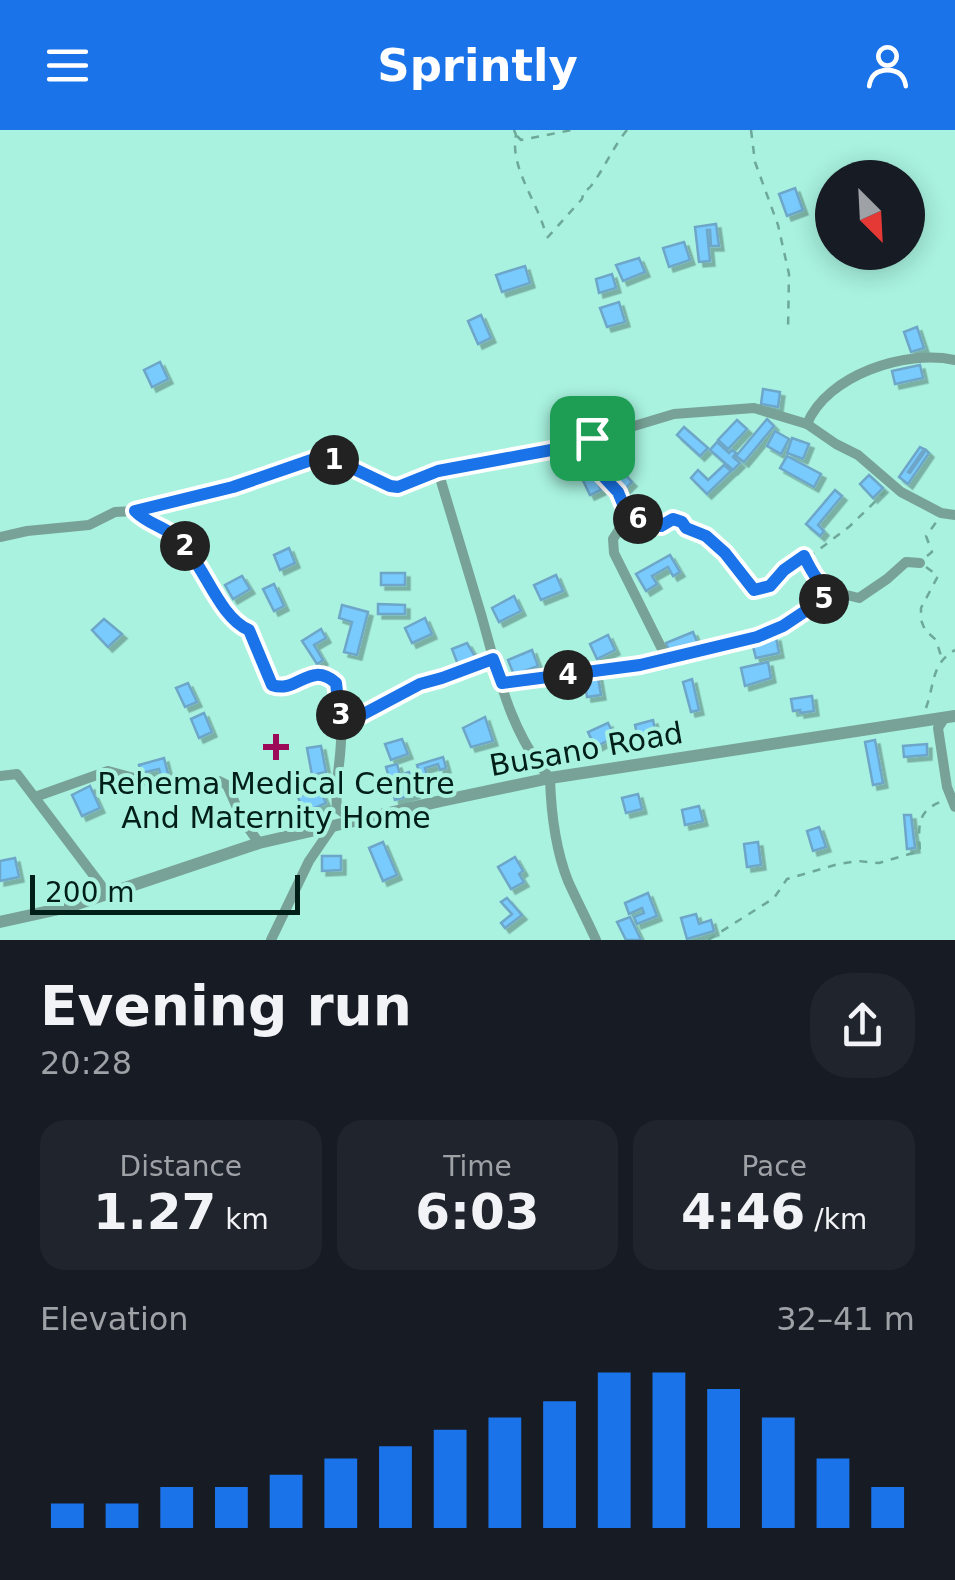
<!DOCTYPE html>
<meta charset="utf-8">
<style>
body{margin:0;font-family:"DejaVu Sans",sans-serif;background:#20242c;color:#f1f3f6;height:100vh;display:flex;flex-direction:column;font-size:38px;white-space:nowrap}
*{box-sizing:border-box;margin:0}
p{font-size:32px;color:#9ea1a6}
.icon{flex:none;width:55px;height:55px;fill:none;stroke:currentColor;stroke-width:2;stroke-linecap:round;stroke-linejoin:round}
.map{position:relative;height:810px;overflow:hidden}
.details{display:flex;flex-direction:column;background:#171b24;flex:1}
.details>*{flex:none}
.needle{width:65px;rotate:156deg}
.controls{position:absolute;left:815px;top:30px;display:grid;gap:20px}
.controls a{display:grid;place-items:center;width:110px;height:110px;border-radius:50%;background:#171b24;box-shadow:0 5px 25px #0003;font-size:50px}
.scale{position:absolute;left:30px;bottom:25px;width:270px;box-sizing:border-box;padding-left:10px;border:5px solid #001f18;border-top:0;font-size:28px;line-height:35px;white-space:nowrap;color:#001f18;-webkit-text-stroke:8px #a8f2df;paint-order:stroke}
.pin{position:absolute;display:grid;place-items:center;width:85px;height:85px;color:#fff;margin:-42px;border-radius:20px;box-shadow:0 5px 15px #0006}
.km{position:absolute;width:50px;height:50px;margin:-25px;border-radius:50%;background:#222;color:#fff;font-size:28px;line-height:50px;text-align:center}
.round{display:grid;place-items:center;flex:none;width:105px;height:105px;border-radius:40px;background:#20242c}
.head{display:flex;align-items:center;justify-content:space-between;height:170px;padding:0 40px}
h1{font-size:55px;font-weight:700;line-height:75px}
.metrics{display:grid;grid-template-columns:repeat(3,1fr);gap:15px;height:170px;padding:10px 40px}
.metrics div{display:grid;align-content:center;border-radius:25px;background:#20242c;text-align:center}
.metrics b{font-size:50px;font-weight:700}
.metrics small{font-size:28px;font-weight:400}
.metrics p{font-size:28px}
.chart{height:280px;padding:20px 40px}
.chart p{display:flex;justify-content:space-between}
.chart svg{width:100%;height:180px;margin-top:10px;stroke:#1a73e8;stroke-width:6}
header{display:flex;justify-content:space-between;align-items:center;height:130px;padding:0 40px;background:#1a73e8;color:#fff;font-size:45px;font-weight:700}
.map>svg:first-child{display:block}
.building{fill:#79cbfd;stroke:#6da6c8;stroke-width:2.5;filter:url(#shadow)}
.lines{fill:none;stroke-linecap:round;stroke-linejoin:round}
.path{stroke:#6da899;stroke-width:2.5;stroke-dasharray:8 8;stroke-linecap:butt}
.minor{stroke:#78a297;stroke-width:10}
.tertiary{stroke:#78a297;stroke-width:12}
.route-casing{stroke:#fff;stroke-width:20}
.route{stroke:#1a73e8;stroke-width:12}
.poi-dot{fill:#9b0958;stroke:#a8f2df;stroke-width:4}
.labels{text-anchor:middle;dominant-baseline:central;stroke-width:8;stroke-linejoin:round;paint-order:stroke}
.street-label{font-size:30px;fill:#001f18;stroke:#a8f2df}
.poi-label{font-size:30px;fill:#001f18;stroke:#a8f2df}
</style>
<header><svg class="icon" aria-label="menu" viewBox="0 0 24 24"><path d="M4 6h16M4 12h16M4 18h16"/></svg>Sprintly<svg class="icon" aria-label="person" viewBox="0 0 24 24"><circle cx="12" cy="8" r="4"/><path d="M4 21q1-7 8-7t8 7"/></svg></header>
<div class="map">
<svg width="955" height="810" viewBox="0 0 955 810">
<defs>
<filter id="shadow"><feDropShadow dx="4.5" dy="4.5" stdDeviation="0" flood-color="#0004"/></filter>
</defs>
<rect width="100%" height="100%" fill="#a8f2df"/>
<g class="building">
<polygon points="795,58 803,80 787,86 779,64"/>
<polygon points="716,94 719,116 711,116 710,100 707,100 710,131 699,132 695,97"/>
<polygon points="684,112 690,130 669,137 663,118"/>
<polygon points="639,128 645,142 623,151 616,135"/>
<polygon points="525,136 530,153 502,162 496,145"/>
<polygon points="612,144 616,158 599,163 596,149"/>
<polygon points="619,172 625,192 607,197 600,178"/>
<polygon points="481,185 491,208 478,214 468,191"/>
<polygon points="917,197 924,218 911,222 904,202"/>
<polygon points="160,232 168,249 152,257 144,240"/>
<polygon points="920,235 923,248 895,254 892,241"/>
<polygon points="763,259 780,262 778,277 761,274"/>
<polygon points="574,271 586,272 585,294 574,293"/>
<polygon points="767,289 774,296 744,332 736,326"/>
<polygon points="737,290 747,299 728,319 718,310"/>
<polygon points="684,297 708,318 700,326 677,305"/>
<polygon points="775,301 789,309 781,324 767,316"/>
<polygon points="792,308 809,314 803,329 787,323"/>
<polygon points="717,312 729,323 732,320 736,323 733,327 740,333 733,340 710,320"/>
<polygon points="920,317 924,319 908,342 910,343 926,320 929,323 908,354 899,347"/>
<polygon points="787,326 821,344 814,357 780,338"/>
<polygon points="614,333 632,352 622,362 604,343"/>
<polygon points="724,335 731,341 707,364 691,348 698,340 708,350"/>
<polygon points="591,339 601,360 590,365 580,344"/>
<polygon points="869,345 883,358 873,368 860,354"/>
<polygon points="835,360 842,366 818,395 824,401 820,406 806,394"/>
<polygon points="289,418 295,433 280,440 274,425"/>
<polygon points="670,425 680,442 673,446 668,437 652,446 657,454 646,461 636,444"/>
<rect x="381" y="443" width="24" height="12"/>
<polygon points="556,445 563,461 541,470 534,455"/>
<polygon points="242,446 250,459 233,469 225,455"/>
<polygon points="274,454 284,476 274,481 263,459"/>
<polygon points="514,466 521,481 499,492 492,478"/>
<polygon points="378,474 405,475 405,484 378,484"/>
<polygon points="342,475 368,482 357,525 344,522 352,492 339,488"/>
<polygon points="425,488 432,504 412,513 405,498"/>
<polygon points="104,489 122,504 108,517 92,500"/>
<polygon points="321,499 326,508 314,515 323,530 317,534 302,511"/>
<polygon points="693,502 698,514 670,524 666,513"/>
<polygon points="608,505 615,520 597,529 590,514"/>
<polygon points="776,507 779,523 756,528 752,513"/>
<polygon points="467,513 479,533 460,540 452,519"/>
<polygon points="532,520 538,536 514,545 508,530"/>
<polygon points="768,532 771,548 745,556 741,538"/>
<polygon points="597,542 601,565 587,567 584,544"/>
<polygon points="692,549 699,580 691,582 683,552"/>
<polygon points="188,553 197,572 185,577 176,558"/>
<polygon points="812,566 814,581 800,583 800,580 793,581 791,569"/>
<polygon points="204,583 212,602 199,608 191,589"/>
<polygon points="485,587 493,611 471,617 463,598"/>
<polygon points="653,590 656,604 638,608 635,595"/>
<polygon points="608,593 615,607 595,617 588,602"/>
<polygon points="402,609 408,624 391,630 385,614"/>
<polygon points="875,610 883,653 873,655 865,612"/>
<polygon points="927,614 927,625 904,627 903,616"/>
<polygon points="321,616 326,642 312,645 307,618"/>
<polygon points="443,627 446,638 440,640 438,634 425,638 428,650 422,652 417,635"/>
<polygon points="164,628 168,644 161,646 159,639 141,643 139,635"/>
<polygon points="397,634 400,645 409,642 415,664 395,670 386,637"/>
<polygon points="90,656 100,678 82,686 72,665"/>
<polygon points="319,658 326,673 304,683 298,667"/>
<polygon points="638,664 642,679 626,683 622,668"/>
<polygon points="699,676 703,691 685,695 682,680"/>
<polygon points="904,685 911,685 915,718 907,719"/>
<polygon points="819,697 826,717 813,721 807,701"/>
<polygon points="383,712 397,745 383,751 369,718"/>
<polygon points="758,712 761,735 747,737 744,714"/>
<polygon points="322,726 341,726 341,740 322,741"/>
<polygon points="515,727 523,741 519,744 524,752 511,759 498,737"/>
<polygon points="15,728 19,747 0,751 0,731"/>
<polygon points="648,763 657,786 637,794 634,787 644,783 642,778 629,784 625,773"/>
<polygon points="507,768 522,785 505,798 501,793 512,784 501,772"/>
<polygon points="696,784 699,794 711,790 714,801 687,809 681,788"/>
<polygon points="630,787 641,810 626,810 617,792"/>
</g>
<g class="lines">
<g class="path">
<path d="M514 0 516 5C509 38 540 75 546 106"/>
<polyline points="751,0 755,32 778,95 789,144 788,200"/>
<polyline points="517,6 521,10 572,0"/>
<path d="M547 108 582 69C586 54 581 67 591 56 604 39 613 17 627 0"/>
<polyline points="639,389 661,396 673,389 682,392 685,398 706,406 725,423 754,460 770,456 785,440 805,427 808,437 824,457"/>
<polyline points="927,426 932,422 926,406 937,391"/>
<polyline points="808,428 850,396 885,362"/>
<polyline points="926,437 938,446 921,478 921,490 925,500 936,510 942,529"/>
<path d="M926 578C935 553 931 534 955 520"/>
<path d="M708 810 774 768 787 749 838 734 858 731 879 733 920 721C918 694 917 680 945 670"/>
</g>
<g class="minor">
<path d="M807 294C827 245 906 219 955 230"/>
<polyline points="592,308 602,345 622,369 628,386 613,409 614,423 667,529"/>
<path d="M135 381C148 395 168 397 181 412 205 437 217 486 249 500L271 555 279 558C301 551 316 536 337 553L341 597"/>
<polyline points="0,407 27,401 89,395 115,382 135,381 233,357 320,327 329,327 394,357 438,341"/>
<polyline points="502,553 640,535 757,507 783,496 834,462 859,468 887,449 906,432 920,433"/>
<polyline points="945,587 938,598 947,657 955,677"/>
<polyline points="0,646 17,644 107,763"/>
<polyline points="35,667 108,641 175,659 199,656 219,651 227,655 242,689 259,713"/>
<path d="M353 690 337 678C334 651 343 624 341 597L420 554 442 548 493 529"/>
<polyline points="271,810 309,731 333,696"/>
<path d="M596 810C587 790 577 771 568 751 555 718 551 683 550 648 510 604 497 540 481 484 467 436 452 389 438 341L561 318 674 284 754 278 807 294 836 314 858 325 901 362 941 383 955 385"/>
</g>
<polyline class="tertiary" points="0,792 68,777 259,713 441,671 550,648 955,586"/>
</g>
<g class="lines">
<defs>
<path id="route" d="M592 308 602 345 618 362 628 386 661 396 673 389 682 392 686 398 706 406 725 423 754 460 770 456 784 440 804 426C811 440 818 455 834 462L783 496 757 507 640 535 502 553 493 529 442 548 420 554 341 596 336 553C310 530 297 564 272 555L249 500C219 487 205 437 181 412 168 397 148 395 135 381L233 357 320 327H329L390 356 398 357 438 341 562 318Z"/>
</defs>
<use href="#route" class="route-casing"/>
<use href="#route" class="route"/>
</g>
<path class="poi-dot" d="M271 602h10v10h10v10h-10v10h-10v-10h-10v-10h10z"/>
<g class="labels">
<g class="street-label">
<text transform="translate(586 619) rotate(-10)">Busano Road</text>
</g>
<g class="poi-label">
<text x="276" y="653">Rehema Medical Centre<tspan x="276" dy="34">And Maternity Home</tspan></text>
</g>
</g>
</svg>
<div class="controls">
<a><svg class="needle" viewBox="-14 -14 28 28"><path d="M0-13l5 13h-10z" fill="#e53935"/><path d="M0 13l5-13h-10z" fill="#9ea1a6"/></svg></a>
</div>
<div class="scale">200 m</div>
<div class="pin" style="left:592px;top:308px;background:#1e9e55"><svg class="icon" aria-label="arrive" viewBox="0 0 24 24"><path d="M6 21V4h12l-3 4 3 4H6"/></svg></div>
<b class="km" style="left:334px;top:330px">1</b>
<b class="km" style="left:185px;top:416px">2</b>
<b class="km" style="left:341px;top:585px">3</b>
<b class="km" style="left:568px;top:545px">4</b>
<b class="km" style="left:824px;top:469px">5</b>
<b class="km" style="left:638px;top:389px">6</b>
</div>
<section class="details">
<div class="head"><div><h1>Evening run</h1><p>20:28</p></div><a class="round"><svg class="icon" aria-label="share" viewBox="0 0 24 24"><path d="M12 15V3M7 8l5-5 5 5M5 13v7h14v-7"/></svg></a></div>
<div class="metrics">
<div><p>Distance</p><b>1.27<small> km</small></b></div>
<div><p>Time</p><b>6:03</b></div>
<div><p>Pace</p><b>4:46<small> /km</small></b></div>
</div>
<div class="chart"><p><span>Elevation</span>32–41 m</p>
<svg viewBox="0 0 160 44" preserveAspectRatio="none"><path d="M5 44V38M15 44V38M25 44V34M35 44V34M45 44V31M55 44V27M65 44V24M75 44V20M85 44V17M95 44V13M105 44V6M115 44V6M125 44V10M135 44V17M145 44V27M155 44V34"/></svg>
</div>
</section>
